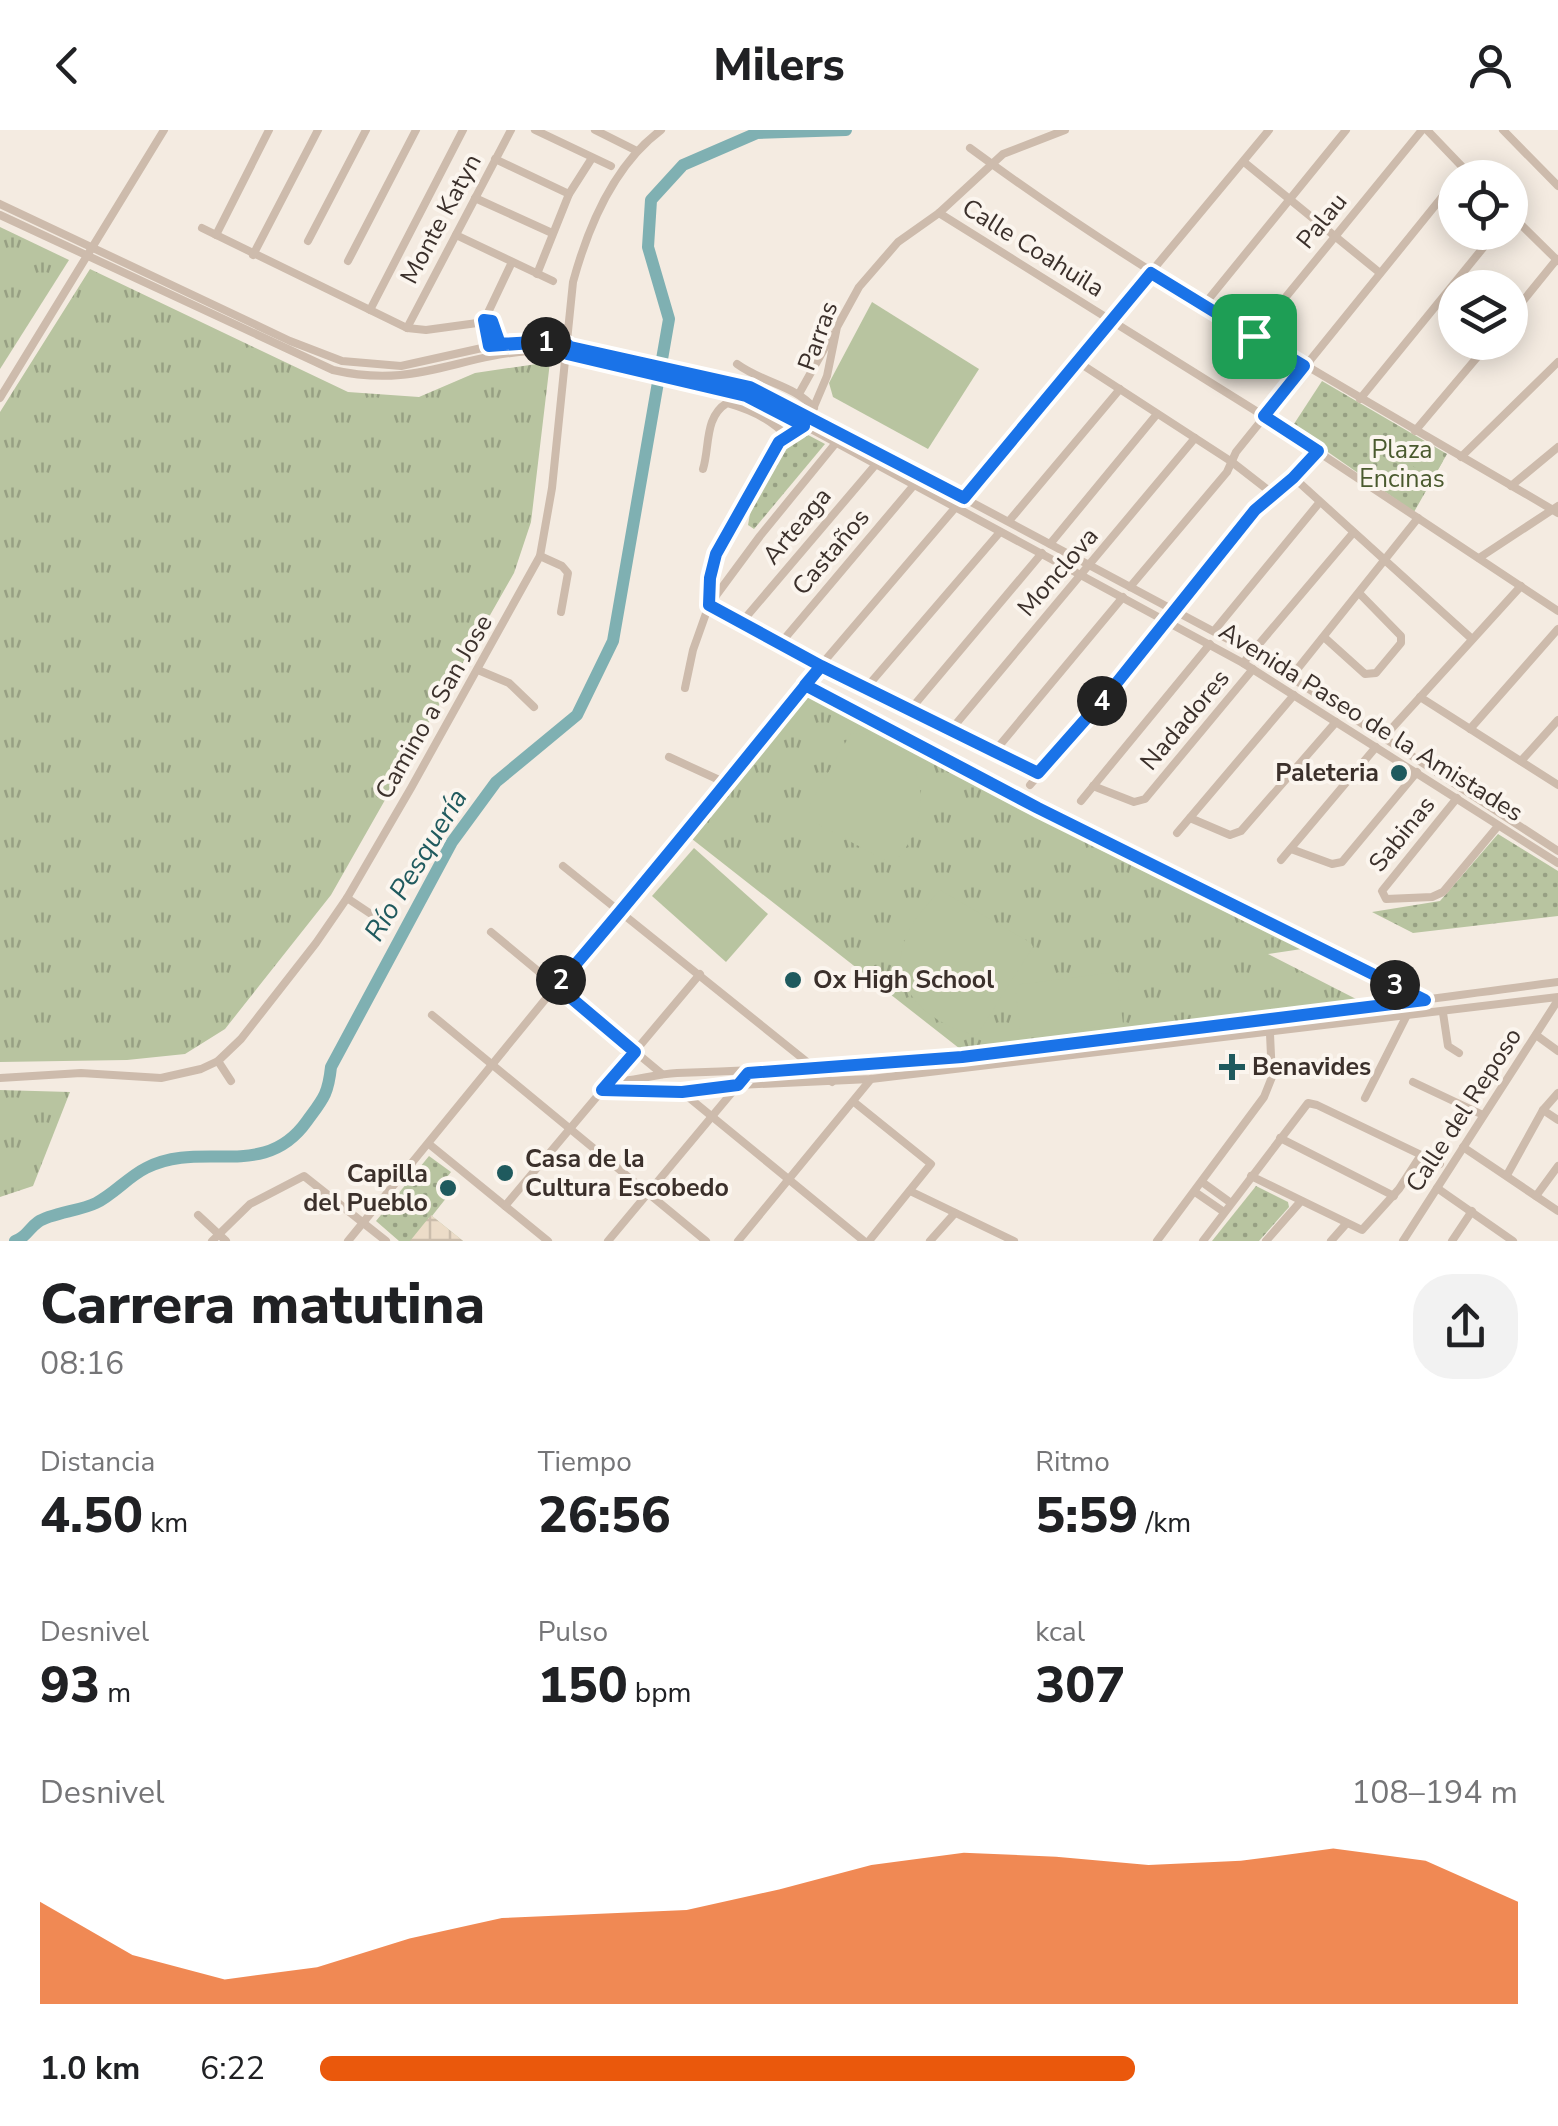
<!DOCTYPE html>
<html lang="es">
<meta charset="utf-8">
<style>
body{margin:0;font-family:"Nunito Sans",sans-serif;background:#f2f2f2;color:#202124;height:100vh;display:flex;flex-direction:column;font-size:38px;white-space:nowrap}
*{box-sizing:border-box;margin:0}
p{font-size:32px;color:#757577}
.icon{flex:none;width:55px;height:55px;fill:none;stroke:currentColor;stroke-width:2;stroke-linecap:round;stroke-linejoin:round}
.map{position:relative;height:1111px;overflow:hidden}
.side{display:flex;flex-direction:column;background:#fff;flex:1}
.side>*{flex:none}
.buttons{position:absolute;left:1438px;top:30px;display:grid;gap:20px}
.buttons a{display:grid;place-items:center;width:90px;height:90px;border-radius:50%;background:#fff;box-shadow:0 5px 25px #0003;font-size:50px}
.pin{position:absolute;display:grid;place-items:center;width:85px;height:85px;color:#fff;margin:-42px;border-radius:20px;box-shadow:0 5px 15px #0006}
.km{position:absolute;width:50px;height:50px;margin:-25px;border-radius:50%;background:#222;color:#fff;font-size:28px;line-height:50px;text-align:center}
.round{display:grid;place-items:center;flex:none;width:105px;height:105px;border-radius:40px;background:#f2f2f2}
.headline{display:flex;align-items:center;justify-content:space-between;height:170px;padding:0 40px}
h1{font-size:55px;font-weight:800;line-height:75px}
.stats{display:grid;grid-template-columns:repeat(3,1fr);gap:15px;height:170px;padding:10px 40px}
.stats div{display:grid;align-content:center}
.stats b{font-size:50px;font-weight:800}
.stats small{font-size:28px;font-weight:400}
.stats p{font-size:28px}
.chart{height:280px;padding:20px 40px}
.chart p{display:flex;justify-content:space-between}
.chart svg{width:100%;height:180px;margin-top:10px;fill:#ea580c;opacity:.7}
ul{padding:0 40px;list-style:none;font-size:32px}
li{display:grid;grid-template-columns:160px 120px 1fr;align-items:center;height:75px}
li i{height:25px;border-radius:12px;background:#ea580c}
header{display:flex;justify-content:space-between;align-items:center;height:130px;padding:0 40px;background:#fff;font-size:45px;font-weight:800}
.map>svg:first-child{display:block}
.grass{fill:url(#grass-tufts)}
.park{fill:url(#park-dots)}
.garden{fill:#b8c4a0}
.plaza{fill:url(#plaza-grid)}
.lines{fill:none;stroke-linecap:round;stroke-linejoin:round}
.river{stroke:#7fb0b2;stroke-width:12}
.minor{stroke:#cdbbac;stroke-width:8}
.route-casing{stroke:#fff;stroke-width:20}
.route{stroke:#1a73e8;stroke-width:12}
.poi-dot{fill:#1f5a5e;stroke:#fbf5ee;stroke-width:4}
.labels{text-anchor:middle;dominant-baseline:central;stroke-width:8;stroke-linejoin:round;paint-order:stroke}
.street-label{font-size:25px;fill:#3b302b;stroke:#fbf5ee}
.park-label{font-size:25px;fill:#4a5a2e;stroke:#fbf5ee}
.poi-label{font-size:25px;font-weight:bold;fill:#3b302b;stroke:#fbf5ee;text-anchor:start}
.water-label{font-size:28px;font-style:italic;fill:#1f5a5e;stroke:#fbf5ee}
</style>
<header><svg class="icon" aria-label="back" viewBox="0 0 24 24"><path d="M15 5l-7 7 7 7"/></svg>Milers<svg class="icon" aria-label="person" viewBox="0 0 24 24"><circle cx="12" cy="8" r="4"/><path d="M4 21q1-7 8-7t8 7"/></svg></header>
<div class="map">
<svg width="1558" height="1111" viewBox="0 0 1558 1111">
<defs>
<pattern id="grass-tufts" width="24" height="20" patternUnits="userSpaceOnUse" patternTransform="scale(2.5)"><rect width="24" height="20" fill="#b8c4a0"/><path d="M3 7l-1-3M5 7V3M7 7l1-3M15 17l-1-3M17 17v-4M19 17l1-3" fill="none" stroke="#97a083"/></pattern>
<pattern id="park-dots" width="8" height="8" patternUnits="userSpaceOnUse" patternTransform="scale(2.5)"><rect width="8" height="8" fill="#b8c4a0"/><path d="M2 2h.1M6 6h.1" fill="none" stroke="#97a083" stroke-width="1.8" stroke-linecap="round"/></pattern>
<pattern id="plaza-grid" width="8" height="8" patternUnits="userSpaceOnUse" patternTransform="scale(2.5)"><rect width="8" height="8" fill="#ecdcc8"/><path d="M0 4h8M4 0v8" fill="none" stroke="#cbbdac"/></pattern>
</defs>
<rect width="100%" height="100%" fill="#f4ebe1"/>
<g class="grass">
<polygon points="0,97 69,130 0,239"/>
<polygon points="90,139 348,262 419,267 475,243 550,232 531,392 514,443 331,765 225,899 185,924 127,930 0,932 0,282"/>
<polygon points="812,563 1031,677 1315,817 1268,824 1358,870 964,922 692,709 805,565"/>
<polygon points="0,960 70,962 33,1056 0,1067"/>
</g>
<g class="park">
<polygon points="1322,251 1447,324 1414,382 1292,297"/>
<path d="M795 298 825 314 754 399 748 395C754 356 773 329 795 298Z"/>
<polygon points="1498,704 1558,741 1558,786 1413,803 1372,782 1440,771"/>
<polygon points="429,1026 451,1042 440,1056 447,1067 432,1086 463,1111 399,1111 376,1091"/>
<polygon points="1256,1056 1288,1072 1289,1077 1259,1111 1212,1111"/>
</g>
<g class="garden">
<polygon points="872,172 979,239 928,319 833,267 829,253"/>
<polygon points="1413,314 1443,331 1433,348 1404,331"/>
<path d="M851 603C926 604 942 686 892 734L814 692 809 684 810 674Z"/>
<polygon points="694,718 768,784 726,832 652,766"/>
<path d="M940 760 1031 813 1033 817 977 905C934 897 888 861 904 812 911 791 926 776 940 760Z"/>
<polygon points="1117,842 1123,894 1021,907 1015,855"/>
</g>
<polygon class="plaza" points="431,1085 432,1086 463,1111 410,1111"/>
<g class="lines">
<path class="river" d="M15 1111C27 1107 28 1099 38 1092 51 1083 80 1081 96 1073 114 1064 128 1047 146 1038 202 1009 264 1052 307 991 323 969 328 965 331 937L452 712 496 652 577 585 613 511 669 189 648 117 651 70 683 35 757 3 846 0"/>
<g class="minor">
<polyline points="535,0 611,36"/>
<polyline points="595,0 637,21"/>
<polyline points="1427,0 1473,48"/>
<polyline points="1503,0 1558,56"/>
<path d="M970 18C1157 156 1359 265 1558 383"/>
<polyline points="495,29 569,64"/>
<polyline points="1244,32 1380,143"/>
<polyline points="475,68 552,103"/>
<polyline points="0,74 290,211 342,231 401,236 500,214 549,212 749,257 810,286 1252,522 1558,721"/>
<polyline points="939,83 1264,286 1558,481"/>
<polyline points="1510,84 1558,131"/>
<path d="M0 85 333 240C415 259 455 226 530 221 551 220 571 225 591 229 648 240 708 252 763 273L1243 533 1558 733"/>
<polyline points="202,98 407,198 426,200 492,191"/>
<polyline points="216,105 269,0"/>
<polyline points="456,105 553,151"/>
<polyline points="308,111 366,0"/>
<polyline points="253,125 318,0"/>
<polyline points="348,131 416,0"/>
<polyline points="537,144 569,64 592,28"/>
<polyline points="1203,176 1346,0"/>
<polyline points="370,180 463,0"/>
<polyline points="1510,187 1557,129"/>
<polyline points="491,190 500,214"/>
<polyline points="407,198 511,0"/>
<polyline points="1254,206 1422,0"/>
<polyline points="489,216 484,191 512,132"/>
<polyline points="1078,232 1232,332 1272,363"/>
<path d="M737 234C763 253 794 255 814 278"/>
<polyline points="800,262 832,205"/>
<polyline points="0,268 164,0"/>
<polyline points="1360,269 1496,102"/>
<polyline points="1415,301 1490,212"/>
<polyline points="835,314 760,406 709,475 821,535 1038,643"/>
<polyline points="1461,327 1558,232"/>
<path d="M703 339C710 317 704 287 727 273 748 279 772 289 786 306"/>
<polyline points="1293,347 1472,509"/>
<polyline points="1511,356 1558,317"/>
<polyline points="1009,391 1120,259"/>
<polyline points="1050,414 1157,284"/>
<polyline points="540,426 562,436 568,443 561,482"/>
<polyline points="1479,428 1558,376"/>
<polyline points="1130,457 1227,342 1236,322 1455,51"/>
<polyline points="741,493 877,333"/>
<polyline points="1214,501 1319,373"/>
<polyline points="1325,508 1365,544 1376,543 1401,513 1401,506 1360,464"/>
<polyline points="780,514 914,355"/>
<polyline points="1243,533 1353,403"/>
<polyline points="478,540 509,553 534,577"/>
<polyline points="1291,547 1418,388"/>
<polyline points="805,555 1038,677 1425,870"/>
<polyline points="685,558 693,520 709,475 710,448 717,424 779,312 804,296 810,286 827,246 837,197 859,157 898,112 939,83 1003,24 1065,0"/>
<polyline points="866,558 1000,402"/>
<polyline points="1420,567 1558,655"/>
<polyline points="910,580 1042,423"/>
<polyline points="1470,599 1558,499"/>
<polyline points="950,601 1195,308"/>
<polyline points="1383,608 1521,456"/>
<polyline points="994,622 1123,467"/>
<polyline points="669,627 728,654"/>
<polyline points="1521,631 1558,590"/>
<polyline points="1030,655 1107,565 1255,380 1318,321"/>
<polyline points="1093,656 1134,672 1145,669 1253,539"/>
<polyline points="1457,668 1382,761 1386,769 1432,767 1443,762 1498,696"/>
<polyline points="1081,671 1210,514"/>
<polyline points="1190,688 1230,705 1241,701 1336,592"/>
<polyline points="1177,703 1294,565"/>
<polyline points="1291,719 1332,734 1342,732 1417,642"/>
<polyline points="1281,730 1376,617"/>
<polyline points="563,736 832,952"/>
<polyline points="347,768 371,784"/>
<polyline points="491,802 662,944"/>
<polyline points="1443,883 1448,916 1459,923"/>
<polyline points="432,885 706,1111"/>
<polyline points="1536,905 1558,921"/>
<polyline points="218,931 231,951"/>
<path d="M0 948 81 943 161 948 201 939 218 931 241 909 316 813 347 768 411 658 540 426 552 358 573 152C588 97 614 35 661 0"/>
<path d="M610 952C632 952 654 944 677 943 973 935 1265 890 1558 852"/>
<polyline points="1413,952 1483,985"/>
<polyline points="602,961 682,962 738,955 871,949 1558,867"/>
<polyline points="682,962 864,1111"/>
<polyline points="1365,968 1406,887"/>
<polyline points="854,972 931,1034 869,1111"/>
<polyline points="1543,980 1558,990"/>
<polyline points="1280,1008 1394,1066"/>
<polyline points="429,1014 548,1111"/>
<polyline points="1463,1017 1558,1081"/>
<polyline points="1507,1045 1543,980 1558,963"/>
<polyline points="1251,1046 1362,1100 1399,1059 1421,1025"/>
<polyline points="1202,1052 1231,1073"/>
<polyline points="1437,1058 1513,1111"/>
<polyline points="910,1061 1014,1111"/>
<polyline points="1195,1062 1224,1082"/>
<polyline points="1536,1066 1558,1036"/>
<polyline points="505,1076 700,844"/>
<polyline points="198,1085 226,1111"/>
<polyline points="212,1111 250,1074 304,1046 386,1111"/>
<polyline points="348,1111 557,855 728,654 821,535 955,378 1269,0"/>
<polyline points="608,1111 739,954"/>
<polyline points="738,1111 871,949"/>
<polyline points="930,1111 955,1083"/>
<polyline points="1157,1111 1264,967 1272,947 1270,904"/>
<polyline points="1203,1111 1308,973 1317,975 1440,1034"/>
<polyline points="1266,1111 1301,1071"/>
<polyline points="1331,1111 1346,1094"/>
<polyline points="1403,1111 1558,870"/>
<polyline points="1452,1111 1472,1081"/>
</g>
</g>
<g class="lines">
<defs>
<path id="route" d="M1254 206 1151 143 964 368 750 257 548 212 489 216 484 190 492 191 500 214C524 212 545 211 568 215L567 224 746 266 804 296 779 312 716 424 710 448 709 475 821 536C734 643 648 751 557 856L635 922 602 960 682 962 738 955 748 943 962 927 1425 870 1038 678 805 555 821 536 1038 643 1107 565 1255 380 1293 348 1318 321 1264 286 1304 236 1254 206"/>
</defs>
<use href="#route" class="route-casing"/>
<use href="#route" class="route"/>
</g>
<g class="poi-dot">
<circle cx="1399" cy="643" r="10"/>
<circle cx="793" cy="850" r="10"/>
<path d="M1227 922h10v10h10v10h-10v10h-10v-10h-10v-10h10z"/>
<circle cx="505" cy="1043" r="10"/>
<circle cx="448" cy="1058" r="10"/>
</g>
<g class="labels">
<g class="street-label">
<text transform="translate(441 89) rotate(-62)">Monte Katyn</text>
<text transform="translate(1322 91) rotate(-51)">Palau</text>
<text transform="translate(1033 118) rotate(32)">Calle Coahuila</text>
<text transform="translate(818 206) rotate(-70)">Parras</text>
<text transform="translate(797 396) rotate(-50)">Arteaga</text>
<text transform="translate(831 422) rotate(-50)">Castaños</text>
<text transform="translate(1058 442) rotate(-49)">Monclova</text>
<text transform="translate(434 577) rotate(-60)">Camino a San Jose</text>
<text transform="translate(1185 590) rotate(-50)">Nadadores</text>
<text transform="translate(1371 592) rotate(32)">Avenida Paseo de la Amistades</text>
<text transform="translate(1402 704) rotate(-51)">Sabinas</text>
<text transform="translate(1464 980) rotate(-57)">Calle del Reposo</text>
</g>
<g class="park-label">
<text x="1402" y="320">Plaza<tspan x="1402" dy="29">Encinas</tspan></text>
</g>
<g class="poi-label">
<text x="1379" y="643" text-anchor="end">Paleteria</text>
<text x="813" y="850">Ox High School</text>
<text x="1252" y="937">Benavides</text>
<text x="525" y="1029">Casa de la<tspan x="525" dy="29">Cultura Escobedo</tspan></text>
<text x="428" y="1044" text-anchor="end">Capilla<tspan x="428" dy="29">del Pueblo</tspan></text>
</g>
<g class="water-label">
<text transform="translate(416 735) rotate(-59)">Río Pesquería</text>
</g>
</g>
</svg>
<div class="buttons">
<a><svg class="icon" aria-label="locate" viewBox="0 0 24 24"><circle cx="12" cy="12" r="6"/><path d="M12 2v4M12 18v4M2 12h4M18 12h4"/></svg></a>
<a><svg class="icon" aria-label="layers" viewBox="0 0 24 24"><path d="M12 4l9 5-9 5-9-5zM3 14l9 5 9-5"/></svg></a>
</div>
<div class="pin" style="left:1254px;top:206px;background:#1e9e55"><svg class="icon" aria-label="arrive" viewBox="0 0 24 24"><path d="M6 21V4h12l-3 4 3 4H6"/></svg></div>
<b class="km" style="left:546px;top:212px">1</b>
<b class="km" style="left:561px;top:850px">2</b>
<b class="km" style="left:1395px;top:855px">3</b>
<b class="km" style="left:1102px;top:571px">4</b>
</div>
<section class="side">
<div class="headline"><div><h1>Carrera matutina</h1><p>08:16</p></div><a class="round"><svg class="icon" aria-label="share" viewBox="0 0 24 24"><path d="M12 15V3M7 8l5-5 5 5M5 13v7h14v-7"/></svg></a></div>
<div class="stats">
<div><p>Distancia</p><b>4.50<small> km</small></b></div>
<div><p>Tiempo</p><b>26:56</b></div>
<div><p>Ritmo</p><b>5:59<small> /km</small></b></div>
</div>
<div class="stats">
<div><p>Desnivel</p><b>93<small> m</small></b></div>
<div><p>Pulso</p><b>150<small> bpm</small></b></div>
<div><p>kcal</p><b>307</b></div>
</div>
<div class="chart"><p><span>Desnivel</span>108–194 m</p>
<svg viewBox="0 0 160 44" preserveAspectRatio="none"><path d="M0 44V19L10 32L20 38L30 35L40 28L50 23L60 22L70 21L80 16L90 10L100 7L110 8L120 10L130 9L140 6L150 9L160 19V44z"/></svg>
</div>
<ul>
<li><b>1.0 km</b>6:22<i style="width:68%"></i></li>
</ul>
</section>
